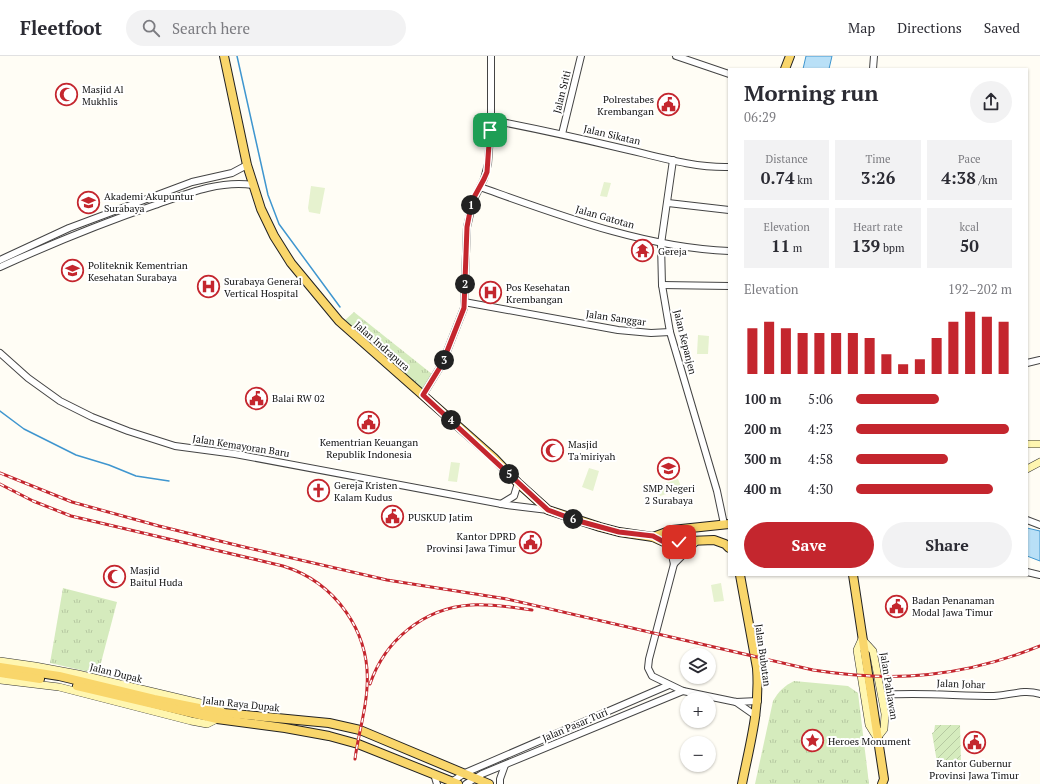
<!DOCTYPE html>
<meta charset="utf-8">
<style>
body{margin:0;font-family:"PT Serif",serif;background:#f2f2f3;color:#2b2b33;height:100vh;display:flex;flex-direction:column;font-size:15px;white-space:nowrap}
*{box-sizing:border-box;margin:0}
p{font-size:13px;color:#7c7c81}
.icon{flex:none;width:22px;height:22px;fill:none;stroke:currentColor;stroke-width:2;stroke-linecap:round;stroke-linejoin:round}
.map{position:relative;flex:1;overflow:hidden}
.panel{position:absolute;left:728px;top:12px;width:300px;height:508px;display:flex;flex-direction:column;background:#fff;border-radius:0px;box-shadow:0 1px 3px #0004}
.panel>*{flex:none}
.controls{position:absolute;left:680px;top:592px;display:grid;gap:8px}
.controls a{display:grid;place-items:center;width:36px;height:36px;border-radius:50%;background:#fff;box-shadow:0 1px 3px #0004;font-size:20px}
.pin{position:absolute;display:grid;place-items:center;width:34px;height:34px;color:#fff;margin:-17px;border-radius:8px;box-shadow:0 2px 6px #0006}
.km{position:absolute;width:20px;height:20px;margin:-10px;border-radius:50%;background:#222;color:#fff;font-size:11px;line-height:20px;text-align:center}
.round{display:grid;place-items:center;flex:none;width:42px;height:42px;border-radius:21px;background:#f2f2f3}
.overview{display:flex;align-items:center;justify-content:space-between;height:68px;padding:0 16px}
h1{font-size:22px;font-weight:700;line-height:30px}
.stats{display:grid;grid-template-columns:repeat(3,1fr);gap:6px;height:68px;padding:4px 16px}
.stats div{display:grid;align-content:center;border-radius:0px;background:#f2f2f3;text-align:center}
.stats b{font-size:17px;font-weight:700}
.stats small{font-size:11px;font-weight:400}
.stats p{font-size:11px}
.chart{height:112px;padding:8px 16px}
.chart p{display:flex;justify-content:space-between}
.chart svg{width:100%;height:72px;margin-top:4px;stroke:#c4262e;stroke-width:6}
.button{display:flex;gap:8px;margin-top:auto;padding:8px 16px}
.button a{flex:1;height:46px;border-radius:24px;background:#c4262e;color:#fff;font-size:16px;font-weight:700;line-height:46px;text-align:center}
.button a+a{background:#f2f2f3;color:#2b2b33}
ul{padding:0 16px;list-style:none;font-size:13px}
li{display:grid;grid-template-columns:64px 48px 1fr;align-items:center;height:30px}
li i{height:10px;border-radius:5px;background:#c4262e}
header{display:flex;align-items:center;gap:24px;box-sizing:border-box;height:56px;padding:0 20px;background:#fff;border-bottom:1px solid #e1e1e2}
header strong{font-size:19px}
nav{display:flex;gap:22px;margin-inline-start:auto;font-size:14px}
.search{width:280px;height:36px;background:#f2f2f3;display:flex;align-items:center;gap:10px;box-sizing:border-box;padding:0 14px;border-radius:22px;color:#7c7c81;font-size:15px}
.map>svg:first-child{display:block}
.grass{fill:url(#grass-tufts)}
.garden{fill:url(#garden-furrows)}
.pitch{fill:#e6f2cf}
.water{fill:#b9e0f7;stroke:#3f96cf}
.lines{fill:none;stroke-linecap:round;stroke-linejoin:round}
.stream{stroke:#3f96cf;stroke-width:1.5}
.tertiary-casing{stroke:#444;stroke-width:8}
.secondary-casing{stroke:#333;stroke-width:8}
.primary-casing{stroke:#222;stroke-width:10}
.tertiary{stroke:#fff;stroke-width:6}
.secondary{stroke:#fff6b0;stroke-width:7}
.primary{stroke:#f9d66b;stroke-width:8}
.rail-casing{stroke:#c4262e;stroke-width:3}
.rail{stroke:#fff;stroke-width:1.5;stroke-dasharray:4.5;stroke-linecap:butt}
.route-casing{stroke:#fff;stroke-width:8}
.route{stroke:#c4262e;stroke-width:5}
.labels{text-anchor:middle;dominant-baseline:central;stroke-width:4;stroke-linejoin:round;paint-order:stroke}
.poi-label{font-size:10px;fill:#111;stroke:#fff;text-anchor:start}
.street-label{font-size:10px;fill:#111;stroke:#fff}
</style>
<header>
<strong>Fleetfoot</strong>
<div class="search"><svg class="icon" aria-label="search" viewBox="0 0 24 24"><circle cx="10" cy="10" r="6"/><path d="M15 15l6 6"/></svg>Search here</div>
<nav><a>Map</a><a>Directions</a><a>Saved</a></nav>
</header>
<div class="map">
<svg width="1040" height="728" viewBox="0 0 1040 728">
<defs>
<pattern id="grass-tufts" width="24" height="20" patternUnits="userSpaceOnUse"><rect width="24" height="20" fill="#d5ebbd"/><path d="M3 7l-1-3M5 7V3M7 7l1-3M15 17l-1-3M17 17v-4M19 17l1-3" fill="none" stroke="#b6c8a1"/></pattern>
<pattern id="garden-furrows" width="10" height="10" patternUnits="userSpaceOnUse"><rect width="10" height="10" fill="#d5ebbd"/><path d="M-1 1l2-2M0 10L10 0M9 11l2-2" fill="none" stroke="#b6c8a1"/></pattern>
</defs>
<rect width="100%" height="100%" fill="#fffdf5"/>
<g class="grass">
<polygon points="354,256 432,318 422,333 344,265"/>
<polygon points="63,532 117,546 98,618 50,607"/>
<path d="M794 625 848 630 858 637 869 728H755L773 645C779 635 784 630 794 625Z"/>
</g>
<polygon class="garden" points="935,669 960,669 961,706 937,706 932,677 934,676"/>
<g class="pitch">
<polygon points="604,126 611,127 607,141 600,140"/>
<polygon points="311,130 325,132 320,158 309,156 308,152"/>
<polygon points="698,279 709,280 708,298 697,298"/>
<polygon points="451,406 460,407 457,426 448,425"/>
<polygon points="589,412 599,415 593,435 582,431"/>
<polygon points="678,423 682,433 660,440 657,430"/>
<polygon points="721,527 724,545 714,546 711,529"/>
</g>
<g class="water">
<polygon points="806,0 832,0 829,13 803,13"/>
<polygon points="1027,472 1040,475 1040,505 1027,500"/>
</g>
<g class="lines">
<g class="stream">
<polyline points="237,0 268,139 279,168 340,251"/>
<polyline points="0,355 24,373 76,399 109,409 136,420 169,425"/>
</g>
<defs>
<g id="tertiary">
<polyline points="676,0 729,18"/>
<polyline points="873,13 874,0"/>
<path d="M491 64C533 72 574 81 616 91 653 99 691 112 729 111"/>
<polyline points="562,78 581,0"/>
<polyline points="673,104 661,188 662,229 670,276 717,435 724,468"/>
<path d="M480 131C559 159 645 192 729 195"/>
<polyline points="668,147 729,154"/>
<polyline points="0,204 69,172 192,126 232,117 247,109"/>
<path d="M0 211C51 188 102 167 155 149 186 138 219 124 253 129"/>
<polyline points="662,229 729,230"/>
<polyline points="464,246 618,274 651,277 670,276"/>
<polyline points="0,297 28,322 60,345 92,361 128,375 175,390 235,398 507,449 548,454"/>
<polyline points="1027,307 1040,304"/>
<polyline points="423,339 442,308 464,252 467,171 473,145 484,123 488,108 491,64 491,0"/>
<polyline points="501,448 514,440 518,427"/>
<polyline points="1027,464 1040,469"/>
<polyline points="664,486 671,495 674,508 649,603 648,612 652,620 683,635 736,646 758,645"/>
<polyline points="674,508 697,485"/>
<polyline points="1027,516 1040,519"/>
<path d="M882 639C920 636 956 640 994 640 1009 639 1025 633 1040 638"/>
<polyline points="736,646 756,660"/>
<polyline points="434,718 437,728"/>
<polyline points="450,727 465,717 669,629"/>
<polyline points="466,728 482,718 683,635"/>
<polyline points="500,728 500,723 505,709"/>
</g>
<g id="secondary">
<polyline points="1027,388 1040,388"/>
<polyline points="1027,413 1040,406"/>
<polygon points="862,583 873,595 885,658 884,673 877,682 869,669 857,594"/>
<polyline points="0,605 35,610 78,618 217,651 224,657"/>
<polyline points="0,624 59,631 191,665 207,668 217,663"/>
</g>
<g id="primary">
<polyline points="224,0 247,109 261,153 274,180 291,207 339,265 494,402 518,427 548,454 600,471 619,476 653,481 664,486 714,484 725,488 729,492"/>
<polyline points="785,13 790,0"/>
<polyline points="653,481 672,474 729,468"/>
<path d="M740 519 757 612C760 654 750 687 742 728"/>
<polyline points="853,519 884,723 882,728"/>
<polyline points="0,611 59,620 154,643 224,657 329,667 360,674 489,728"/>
<polyline points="0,617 40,623"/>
<polyline points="77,630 217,663 285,672 329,680 358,688 458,728"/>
</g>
</defs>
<use href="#tertiary" class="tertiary-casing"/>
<use href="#secondary" class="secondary-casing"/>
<use href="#primary" class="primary-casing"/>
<use href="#tertiary" class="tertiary"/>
<use href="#secondary" class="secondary"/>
<use href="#primary" class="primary"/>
<defs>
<g id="rail">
<path d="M0 417 72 446 159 470 240 490 387 524 507 543 813 614C895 627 963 621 1040 590"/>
<path d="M0 428 33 445 71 460 283 510C335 526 371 576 367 631 366 655 358 679 355 703"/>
<path d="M370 628C385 584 424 552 471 549 491 548 512 551 532 554"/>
</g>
</defs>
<use href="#rail" class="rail-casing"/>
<use href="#rail" class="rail"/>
</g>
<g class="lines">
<defs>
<polyline id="route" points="490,74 487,116 484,123 472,145 467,171 464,252 442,308 423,339 548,454 575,464 619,476 653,480 664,486 679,486"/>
</defs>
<use href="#route" class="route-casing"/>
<use href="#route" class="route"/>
</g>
<defs>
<symbol id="mosque-ring" viewBox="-11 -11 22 22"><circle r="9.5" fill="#fff" stroke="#c4262e" stroke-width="1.5"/><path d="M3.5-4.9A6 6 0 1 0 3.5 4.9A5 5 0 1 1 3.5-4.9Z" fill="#c4262e"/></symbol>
<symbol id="civic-ring" viewBox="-11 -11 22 22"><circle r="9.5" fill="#fff" stroke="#c4262e" stroke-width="1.5"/><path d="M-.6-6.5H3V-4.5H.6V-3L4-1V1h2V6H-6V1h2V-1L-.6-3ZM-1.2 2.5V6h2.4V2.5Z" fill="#c4262e"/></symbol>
<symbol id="university-ring" viewBox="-11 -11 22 22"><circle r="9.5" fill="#fff" stroke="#c4262e" stroke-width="1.5"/><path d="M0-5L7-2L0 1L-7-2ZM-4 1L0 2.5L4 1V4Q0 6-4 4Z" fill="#c4262e"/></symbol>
<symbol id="temple-ring" viewBox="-11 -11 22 22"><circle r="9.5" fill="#fff" stroke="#c4262e" stroke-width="1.5"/><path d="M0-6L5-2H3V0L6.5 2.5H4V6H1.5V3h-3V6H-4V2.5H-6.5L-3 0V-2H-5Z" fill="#c4262e"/></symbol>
<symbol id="hospital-ring" viewBox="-11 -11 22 22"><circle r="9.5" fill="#fff" stroke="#c4262e" stroke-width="1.5"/><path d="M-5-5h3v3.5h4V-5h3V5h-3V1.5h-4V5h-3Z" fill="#c4262e"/></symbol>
<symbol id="school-ring" viewBox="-11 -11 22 22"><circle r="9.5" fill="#fff" stroke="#c4262e" stroke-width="1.5"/><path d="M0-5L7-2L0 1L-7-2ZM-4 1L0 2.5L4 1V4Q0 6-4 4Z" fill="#c4262e"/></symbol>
<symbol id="church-ring" viewBox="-11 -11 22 22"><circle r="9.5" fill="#fff" stroke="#c4262e" stroke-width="1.5"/><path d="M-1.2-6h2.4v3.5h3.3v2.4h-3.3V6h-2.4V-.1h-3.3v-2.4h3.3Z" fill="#c4262e"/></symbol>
<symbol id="sight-ring" viewBox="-11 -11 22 22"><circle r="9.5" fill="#fff" stroke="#c4262e" stroke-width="1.5"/><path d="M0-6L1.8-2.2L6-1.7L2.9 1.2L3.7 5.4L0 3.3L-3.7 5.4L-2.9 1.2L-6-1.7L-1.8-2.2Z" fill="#c4262e"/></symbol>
</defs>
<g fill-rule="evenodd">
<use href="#mosque-ring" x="54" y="26" width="25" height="25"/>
<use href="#civic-ring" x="656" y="36" width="25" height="25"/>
<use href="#university-ring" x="76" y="134" width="25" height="25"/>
<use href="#temple-ring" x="630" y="182" width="25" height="25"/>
<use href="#university-ring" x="60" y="202" width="25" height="25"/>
<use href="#hospital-ring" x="196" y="218" width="25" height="25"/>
<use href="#hospital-ring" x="478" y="224" width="25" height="25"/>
<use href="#civic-ring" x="244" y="330" width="25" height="25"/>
<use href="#civic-ring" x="356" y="354" width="25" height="25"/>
<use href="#mosque-ring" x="540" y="382" width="25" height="25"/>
<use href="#school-ring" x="656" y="400" width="25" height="25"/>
<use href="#church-ring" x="306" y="422" width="25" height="25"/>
<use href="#civic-ring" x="380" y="448" width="25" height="25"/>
<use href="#civic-ring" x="518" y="474" width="25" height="25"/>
<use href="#mosque-ring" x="102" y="508" width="25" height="25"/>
<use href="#civic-ring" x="884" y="538" width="25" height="25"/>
<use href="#sight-ring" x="800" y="672" width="25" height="25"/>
<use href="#civic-ring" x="962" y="674" width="25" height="25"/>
</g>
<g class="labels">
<g class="poi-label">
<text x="82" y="33">Masjid Al<tspan x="82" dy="12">Mukhlis</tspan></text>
<text x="654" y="43" text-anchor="end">Polrestabes<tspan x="654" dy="12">Krembangan</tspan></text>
<text x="104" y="140">Akademi Akupuntur<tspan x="104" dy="12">Surabaya</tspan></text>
<text x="658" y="195">Gereja</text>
<text x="88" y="209">Politeknik Kementrian<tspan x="88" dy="12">Kesehatan Surabaya</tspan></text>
<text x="224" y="225">Surabaya General<tspan x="224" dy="12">Vertical Hospital</tspan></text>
<text x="506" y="231">Pos Kesehatan<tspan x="506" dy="12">Krembangan</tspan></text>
<text x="272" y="342">Balai RW 02</text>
<text x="369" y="386" text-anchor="middle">Kementrian Keuangan<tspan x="369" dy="12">Republik Indonesia</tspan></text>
<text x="568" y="388">Masjid<tspan x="568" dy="12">Ta'miriyah</tspan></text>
<text x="334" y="429">Gereja Kristen<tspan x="334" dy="12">Kalam Kudus</tspan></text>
<text x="669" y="432" text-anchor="middle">SMP Negeri<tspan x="669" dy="12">2 Surabaya</tspan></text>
<text x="408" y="461">PUSKUD Jatim</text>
<text x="516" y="480" text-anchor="end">Kantor DPRD<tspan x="516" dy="12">Provinsi Jawa Timur</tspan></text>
<text x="130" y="514">Masjid<tspan x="130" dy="12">Baitul Huda</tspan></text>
<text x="912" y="544">Badan Penanaman<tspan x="912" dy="12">Modal Jawa Timur</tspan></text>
<text x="828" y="685">Heroes Monument</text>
<text x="974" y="707" text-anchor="middle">Kantor Gubernur<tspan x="974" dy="12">Provinsi Jawa Timur</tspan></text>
</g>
<g class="street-label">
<text transform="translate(562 36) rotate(-76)">Jalan Sriti</text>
<text transform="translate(612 79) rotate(13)">Jalan Sikatan</text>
<text transform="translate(605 161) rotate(16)">Jalan Gatotan</text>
<text transform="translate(616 262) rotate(8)">Jalan Sanggar</text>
<text transform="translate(685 286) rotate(76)">Jalan Kepanjen</text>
<text transform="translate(382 290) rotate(41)">Jalan Indrapura</text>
<text transform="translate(241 390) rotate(9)">Jalan Kemayoran Baru</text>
<text transform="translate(763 599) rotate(82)">Jalan Bubutan</text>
<text transform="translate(116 617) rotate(14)">Jalan Dupak</text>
<text transform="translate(961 628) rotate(2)">Jalan Johar</text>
<text transform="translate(889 630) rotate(81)">Jalan Pahlawan</text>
<text transform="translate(241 648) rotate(6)">Jalan Raya Dupak</text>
<text transform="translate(575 669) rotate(-23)">Jalan Pasar Turi</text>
</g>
</g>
</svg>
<div class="controls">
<a><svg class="icon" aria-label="layers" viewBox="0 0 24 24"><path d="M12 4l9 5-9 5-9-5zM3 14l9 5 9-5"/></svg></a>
<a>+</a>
<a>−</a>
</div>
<div class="pin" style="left:490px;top:74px;background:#1e9e55"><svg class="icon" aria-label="arrive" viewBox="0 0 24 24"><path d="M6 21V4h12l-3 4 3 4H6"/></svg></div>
<div class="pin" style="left:679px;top:486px;background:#d93025"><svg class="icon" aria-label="check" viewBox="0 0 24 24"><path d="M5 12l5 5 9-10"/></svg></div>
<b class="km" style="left:471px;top:149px">1</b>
<b class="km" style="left:465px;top:228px">2</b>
<b class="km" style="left:444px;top:304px">3</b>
<b class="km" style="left:451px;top:364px">4</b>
<b class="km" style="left:509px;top:418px">5</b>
<b class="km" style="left:573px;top:463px">6</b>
<section class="panel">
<div class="overview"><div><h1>Morning run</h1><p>06:29</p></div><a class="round"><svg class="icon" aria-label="share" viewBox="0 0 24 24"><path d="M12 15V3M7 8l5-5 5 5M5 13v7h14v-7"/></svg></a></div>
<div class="stats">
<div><p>Distance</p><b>0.74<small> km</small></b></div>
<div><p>Time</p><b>3:26</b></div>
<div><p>Pace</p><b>4:38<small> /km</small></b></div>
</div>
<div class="stats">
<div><p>Elevation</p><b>11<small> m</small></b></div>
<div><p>Heart rate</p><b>139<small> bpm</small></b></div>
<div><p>kcal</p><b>50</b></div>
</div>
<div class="chart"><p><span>Elevation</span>192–202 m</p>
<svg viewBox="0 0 160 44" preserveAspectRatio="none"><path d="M5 44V16M15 44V12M25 44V16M35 44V19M45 44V19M55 44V19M65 44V19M75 44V22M85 44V32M95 44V38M105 44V35M115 44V22M125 44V12M135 44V6M145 44V9M155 44V12"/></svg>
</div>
<ul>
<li><b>100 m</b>5:06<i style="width:53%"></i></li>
<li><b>200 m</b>4:23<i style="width:98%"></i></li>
<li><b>300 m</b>4:58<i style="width:59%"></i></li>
<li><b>400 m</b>4:30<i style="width:88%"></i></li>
</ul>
<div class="button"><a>Save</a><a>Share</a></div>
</section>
</div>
